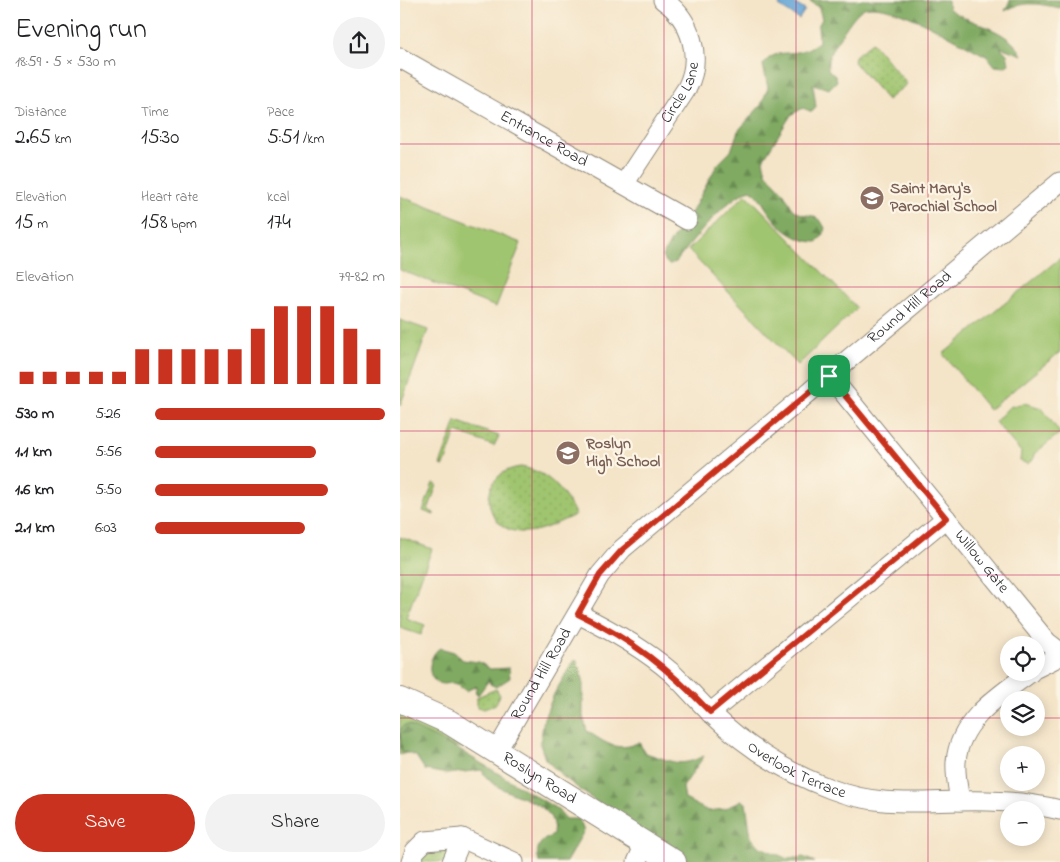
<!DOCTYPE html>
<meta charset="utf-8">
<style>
body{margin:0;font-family:"Indie Flower",sans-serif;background:#f2f2f2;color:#202124;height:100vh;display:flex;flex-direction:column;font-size:19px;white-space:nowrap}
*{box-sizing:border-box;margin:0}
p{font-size:16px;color:#757577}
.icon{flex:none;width:28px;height:28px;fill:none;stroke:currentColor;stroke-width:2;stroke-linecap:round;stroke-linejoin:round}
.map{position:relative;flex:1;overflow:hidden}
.details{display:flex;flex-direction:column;background:#fff;width:400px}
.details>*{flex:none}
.fabs{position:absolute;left:600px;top:636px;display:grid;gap:10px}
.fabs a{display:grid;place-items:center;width:45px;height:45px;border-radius:50%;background:#fff;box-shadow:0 2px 12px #0003;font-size:25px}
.pin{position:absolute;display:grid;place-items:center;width:42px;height:42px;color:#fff;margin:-21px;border-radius:10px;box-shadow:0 2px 8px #0006}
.round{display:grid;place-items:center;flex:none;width:52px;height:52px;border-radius:26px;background:#f2f2f2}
.head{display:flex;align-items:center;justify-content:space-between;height:85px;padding:0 15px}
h1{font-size:28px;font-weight:600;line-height:38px}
.metrics{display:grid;grid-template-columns:repeat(3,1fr);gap:8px;height:85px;padding:5px 15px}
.metrics div{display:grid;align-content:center}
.metrics b{font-size:21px;font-weight:600}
.metrics small{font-size:14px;font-weight:400}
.metrics p{font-size:14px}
.chart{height:140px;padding:10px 15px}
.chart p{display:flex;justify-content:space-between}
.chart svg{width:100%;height:90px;margin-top:5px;stroke:#c8321e;stroke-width:6}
.cta{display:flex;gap:10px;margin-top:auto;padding:10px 15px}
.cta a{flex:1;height:58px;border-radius:30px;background:#c8321e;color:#fff;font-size:20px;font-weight:600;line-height:58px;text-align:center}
.cta a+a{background:#f2f2f2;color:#202124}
ul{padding:0 15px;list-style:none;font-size:16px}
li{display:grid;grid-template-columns:80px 60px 1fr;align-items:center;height:38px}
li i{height:12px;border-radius:6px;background:#c8321e}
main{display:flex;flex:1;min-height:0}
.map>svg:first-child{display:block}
.grass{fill:url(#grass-tufts);stroke:#66784e}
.forest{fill:url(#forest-firs);stroke:#566a46}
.park{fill:url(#park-dots);stroke:#66784e}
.pitch{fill:#a0c570;stroke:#66784e}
.water{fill:#64a5d7;stroke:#486881}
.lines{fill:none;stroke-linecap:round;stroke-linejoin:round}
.minor-casing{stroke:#90887a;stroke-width:21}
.major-casing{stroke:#90887a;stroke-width:26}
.minor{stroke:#fff;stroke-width:19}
.major{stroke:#fff;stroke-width:24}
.route-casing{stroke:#fff;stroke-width:10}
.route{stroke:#c8321e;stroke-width:6}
.grid{fill:none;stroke:#c2185b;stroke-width:1;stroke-opacity:0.55}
.labels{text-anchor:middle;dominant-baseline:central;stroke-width:4.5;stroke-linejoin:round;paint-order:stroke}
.street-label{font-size:16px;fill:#2b2b2b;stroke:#fcf5e5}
.education-label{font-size:16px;font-weight:bold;fill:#785e54;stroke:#fcf5e5;text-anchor:start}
</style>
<main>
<section class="details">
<div class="head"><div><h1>Evening run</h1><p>18:59 · 5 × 530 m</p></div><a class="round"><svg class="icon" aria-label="share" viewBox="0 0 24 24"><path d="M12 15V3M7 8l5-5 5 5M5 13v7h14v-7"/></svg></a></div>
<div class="metrics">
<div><p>Distance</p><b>2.65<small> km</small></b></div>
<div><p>Time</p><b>15:30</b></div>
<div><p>Pace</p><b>5:51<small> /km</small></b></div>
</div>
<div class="metrics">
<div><p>Elevation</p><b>15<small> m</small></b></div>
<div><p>Heart rate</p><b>158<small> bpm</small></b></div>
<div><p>kcal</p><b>174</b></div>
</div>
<div class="chart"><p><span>Elevation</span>79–82 m</p>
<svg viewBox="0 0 160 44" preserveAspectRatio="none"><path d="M5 44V38M15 44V38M25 44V38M35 44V38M45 44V38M55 44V27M65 44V27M75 44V27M85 44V27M95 44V27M105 44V17M115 44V6M125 44V6M135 44V6M145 44V17M155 44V27"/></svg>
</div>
<ul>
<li><b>530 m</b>5:26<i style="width:100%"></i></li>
<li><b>1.1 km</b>5:56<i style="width:70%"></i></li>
<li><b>1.6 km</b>5:50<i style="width:75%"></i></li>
<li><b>2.1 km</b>6:03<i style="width:65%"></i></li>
</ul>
<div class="cta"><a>Save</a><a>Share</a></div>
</section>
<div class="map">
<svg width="660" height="862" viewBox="0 0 660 862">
<defs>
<pattern id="grass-tufts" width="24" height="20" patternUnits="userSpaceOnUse" patternTransform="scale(1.25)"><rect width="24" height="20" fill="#a0c570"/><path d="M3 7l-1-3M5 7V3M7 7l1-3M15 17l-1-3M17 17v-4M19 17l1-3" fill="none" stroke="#8aa961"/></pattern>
<pattern id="forest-firs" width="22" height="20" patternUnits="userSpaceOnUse" patternTransform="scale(1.25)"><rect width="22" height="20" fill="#80aa62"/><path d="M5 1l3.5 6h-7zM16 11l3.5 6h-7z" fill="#698b51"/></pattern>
<pattern id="park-dots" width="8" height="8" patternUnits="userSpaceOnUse" patternTransform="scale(1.25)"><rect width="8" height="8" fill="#a0c570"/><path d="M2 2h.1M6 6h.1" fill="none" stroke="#8aa961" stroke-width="1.8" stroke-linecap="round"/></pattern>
</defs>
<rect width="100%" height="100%" fill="#fcf5e5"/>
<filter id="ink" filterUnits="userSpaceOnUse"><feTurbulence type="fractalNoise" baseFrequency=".02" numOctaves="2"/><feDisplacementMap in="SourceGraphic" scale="10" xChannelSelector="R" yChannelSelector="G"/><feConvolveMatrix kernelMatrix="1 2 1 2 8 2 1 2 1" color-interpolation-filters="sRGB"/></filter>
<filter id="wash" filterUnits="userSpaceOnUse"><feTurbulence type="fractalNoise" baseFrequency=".0096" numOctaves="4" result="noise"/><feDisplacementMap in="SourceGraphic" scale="20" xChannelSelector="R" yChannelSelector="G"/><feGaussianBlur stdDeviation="1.12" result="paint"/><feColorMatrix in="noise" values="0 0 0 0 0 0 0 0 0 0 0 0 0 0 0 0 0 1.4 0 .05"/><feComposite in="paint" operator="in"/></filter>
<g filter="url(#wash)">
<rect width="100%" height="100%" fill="#f4e4c8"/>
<g class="grass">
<polygon points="0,320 28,330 0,406"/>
<polygon points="0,537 32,549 6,618 25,625 21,635 0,628"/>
<polygon points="0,700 96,752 37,744 0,755"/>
<polygon points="62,838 52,862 11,862 15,851"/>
</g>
<g class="forest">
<path d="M409 0H548L549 9C572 25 608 28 622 55L600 47 607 54 609 64 604 67 595 66 588 57C560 43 493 0 464 8 457 12 450 22 446 28 438 40 426 54 428 69L436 77 437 81 429 89 413 84 416 107 412 112 403 108 391 115 363 160 366 173 383 192 393 209 401 214 413 216 421 221 425 228 423 235 417 242C399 242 381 230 371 215 364 207 361 196 351 190 328 195 292 242 276 262L269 265 262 257 271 241 289 217 317 165 331 151 338 131 361 105 368 88 363 65C374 48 389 56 404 50 409 49 415 44 419 42L418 26 422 19 419 8Z"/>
<path d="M610 0H660V8C639 4 624 0 605 11Z"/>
<path d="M40 648 54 652 63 660 79 662 90 669 109 668 110 678 96 687 90 684 89 680 78 695 75 692 77 686 66 691 55 683C51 683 47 684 43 684 24 682 28 655 40 648Z"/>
<path d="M177 660 183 680V716L187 731C206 743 217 753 239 742L245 753C272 760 277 769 304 756L283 787 285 799 308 811 325 809 341 800 346 803 351 837 358 846 388 859 403 857 415 862H288L203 807 161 775 145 759 140 744 144 718 154 694 173 662Z"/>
<path d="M4 725H9L56 748 157 809 165 819H179L184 831 166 862H139C135 848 139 841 153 835 160 793 94 801 82 770L47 774 25 770 16 756 2 751 0 730Z"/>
</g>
<g class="park">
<polygon points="472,42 507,84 487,100 454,62 455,56"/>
<polygon points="56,421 99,436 94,446 56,432 44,466 40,465"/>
<path d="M121 467C150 472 163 491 176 515 160 521 142 532 125 532 82 534 74 472 121 467Z"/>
<polygon points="33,483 37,485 28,510 34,513 34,515 23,511"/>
<polygon points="96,689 100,695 96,704 84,709 77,707 77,697"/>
</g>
<g class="pitch">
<polygon points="346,194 457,308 398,365 288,250"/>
<polygon points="0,196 121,243 96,307 0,270"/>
<polygon points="660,258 660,352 589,410 543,354"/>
<polygon points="624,403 642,408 660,433 634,454 633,459 628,464 620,461 621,452 595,422 609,407"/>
</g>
<polygon class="water" points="382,0 389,0 405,10 399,19 379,6"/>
</g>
<g filter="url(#ink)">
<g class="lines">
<defs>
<g id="minor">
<path id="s1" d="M0 58 287 220"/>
<path id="s2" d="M224 184 287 88C303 57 291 19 263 0"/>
<path id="s3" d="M429 375 647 642 660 652"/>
<path id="s4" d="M178 614C211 630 243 648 271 672 285 685 297 700 311 713 346 747 385 772 431 789 475 806 513 802 558 801 591 800 628 802 660 810"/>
<polyline points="636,668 660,656"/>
<polyline points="310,713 546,518"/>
<path id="s5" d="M96 752 200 575 222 549 660 182"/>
<path d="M560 801C558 788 555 775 556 762 559 720 600 695 631 672"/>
<polyline points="11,862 15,851 25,841 62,838 114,862"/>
<polyline points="52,862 62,838"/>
<polyline points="237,862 245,844"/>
</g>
<g id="major">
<path id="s6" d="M0 700 49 722 274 862"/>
</g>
</defs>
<use href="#minor" class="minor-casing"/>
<use href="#major" class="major-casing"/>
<use href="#minor" class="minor"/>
<use href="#major" class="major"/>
</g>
</g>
<g class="lines" filter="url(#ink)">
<defs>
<path id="route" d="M429 376 546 518 310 712C269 669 233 640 178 614L200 575 222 550Z"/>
</defs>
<use href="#route" class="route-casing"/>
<use href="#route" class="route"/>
</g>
<path class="grid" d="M132 0V862M264 0V862M396 0V862M528 0V862M0 144H660M0 287H660M0 431H660M0 575H660M0 718H609M636 718H660"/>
<defs>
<symbol id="school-disc" viewBox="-11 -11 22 22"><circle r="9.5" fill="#8d6e63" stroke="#fcf5e5"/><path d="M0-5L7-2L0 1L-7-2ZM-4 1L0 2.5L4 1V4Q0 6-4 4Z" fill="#fff"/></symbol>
</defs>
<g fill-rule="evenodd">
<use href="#school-disc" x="458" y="184" width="28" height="28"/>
<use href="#school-disc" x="154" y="439" width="28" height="28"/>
</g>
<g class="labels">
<g class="street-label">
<text stroke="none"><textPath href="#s2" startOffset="108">Circle Lane</textPath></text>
<text stroke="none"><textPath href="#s1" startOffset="165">Entrance Road</textPath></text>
<text stroke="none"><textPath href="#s5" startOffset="615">Round Hill Road</textPath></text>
<text stroke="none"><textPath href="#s3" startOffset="241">Willow Gate</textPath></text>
<text stroke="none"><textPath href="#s5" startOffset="90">Round Hill Road</textPath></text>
<text stroke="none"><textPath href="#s4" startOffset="271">Overlook Terrace</textPath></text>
<text stroke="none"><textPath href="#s6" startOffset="160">Roslyn Road</textPath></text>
</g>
<g class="education-label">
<text x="490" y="189">Saint Mary's<tspan x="490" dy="18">Parochial School</tspan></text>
<text x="186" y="444">Roslyn<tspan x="186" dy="18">High School</tspan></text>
</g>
</g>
</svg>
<div class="fabs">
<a><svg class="icon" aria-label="locate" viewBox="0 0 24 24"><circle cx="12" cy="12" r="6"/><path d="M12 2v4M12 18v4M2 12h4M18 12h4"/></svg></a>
<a><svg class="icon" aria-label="layers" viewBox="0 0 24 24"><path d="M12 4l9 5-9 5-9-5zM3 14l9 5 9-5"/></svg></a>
<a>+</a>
<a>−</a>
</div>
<div class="pin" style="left:429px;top:376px;background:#1e9e55"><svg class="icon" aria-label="arrive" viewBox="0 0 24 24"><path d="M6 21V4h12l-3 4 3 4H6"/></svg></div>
</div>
</main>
